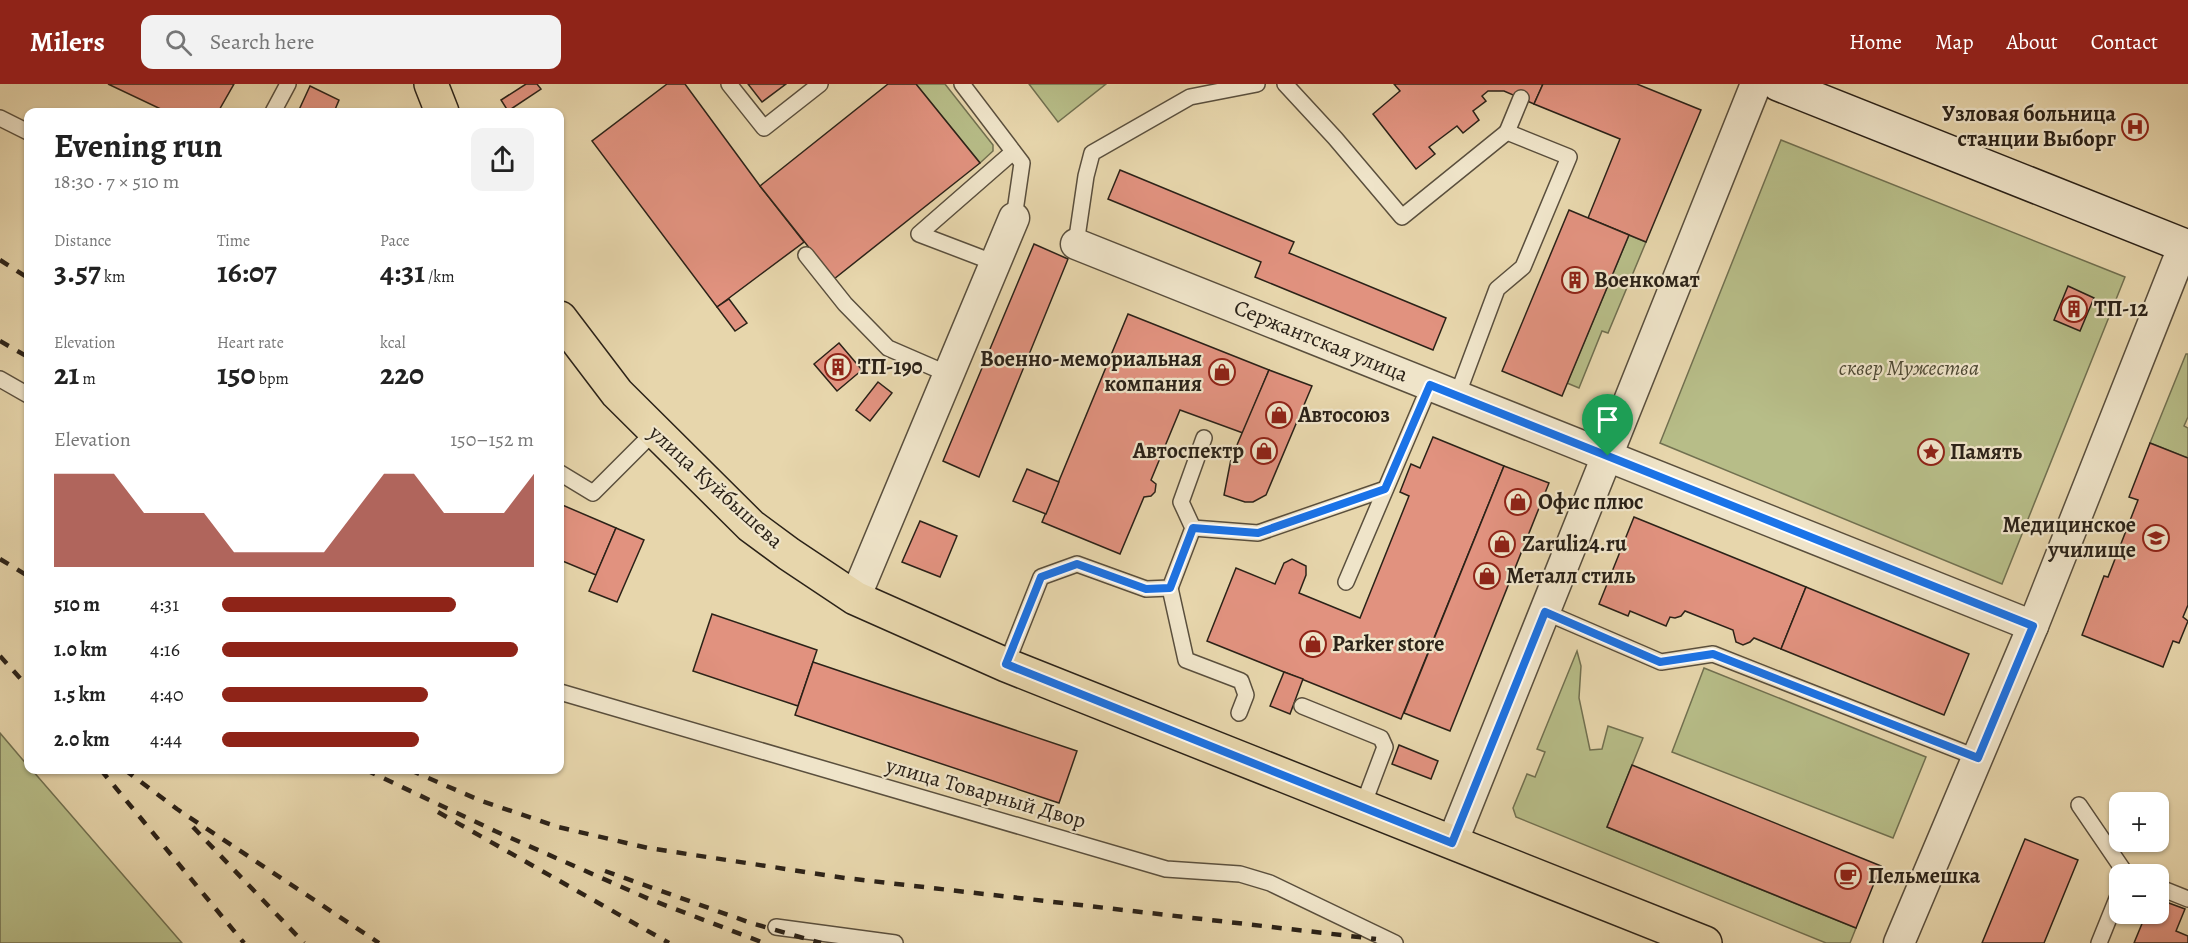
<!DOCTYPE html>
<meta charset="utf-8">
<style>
body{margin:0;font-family:Alegreya,serif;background:#f2f2f2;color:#222;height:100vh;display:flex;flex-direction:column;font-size:22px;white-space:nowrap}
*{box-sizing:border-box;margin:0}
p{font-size:20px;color:#767676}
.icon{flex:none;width:33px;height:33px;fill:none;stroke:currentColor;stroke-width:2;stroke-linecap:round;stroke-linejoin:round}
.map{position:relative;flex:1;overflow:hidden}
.side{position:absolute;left:24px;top:24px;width:540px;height:666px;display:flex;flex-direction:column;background:#fff;border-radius:12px;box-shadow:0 2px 4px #0004}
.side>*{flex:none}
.tools{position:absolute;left:2109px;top:708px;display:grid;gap:12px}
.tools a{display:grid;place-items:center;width:60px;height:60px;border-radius:12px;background:#fff;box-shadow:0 2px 4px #0004;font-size:30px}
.pin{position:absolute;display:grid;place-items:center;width:51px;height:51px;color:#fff;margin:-62px -26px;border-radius:50% 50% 50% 0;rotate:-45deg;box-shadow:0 0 6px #0007}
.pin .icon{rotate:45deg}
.round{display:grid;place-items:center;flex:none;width:63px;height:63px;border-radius:12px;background:#f2f2f2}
.headline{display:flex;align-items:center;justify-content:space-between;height:102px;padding:0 30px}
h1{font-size:33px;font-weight:700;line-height:45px}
.metrics{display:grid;grid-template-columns:repeat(3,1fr);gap:9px;height:102px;padding:6px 30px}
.metrics div{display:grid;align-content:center}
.metrics b{font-size:30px;font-weight:700}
.metrics small{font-size:16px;font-weight:400}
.metrics p{font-size:16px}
.chart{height:168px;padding:12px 30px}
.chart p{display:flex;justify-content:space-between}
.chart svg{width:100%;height:108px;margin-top:6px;fill:#8f2418;opacity:.7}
ul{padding:0 30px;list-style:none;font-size:20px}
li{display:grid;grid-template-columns:96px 72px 1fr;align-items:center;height:45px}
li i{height:15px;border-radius:8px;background:#8f2418}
header{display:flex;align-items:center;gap:36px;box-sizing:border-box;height:84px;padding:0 30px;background:#8f2418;color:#fff}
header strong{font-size:28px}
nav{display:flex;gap:33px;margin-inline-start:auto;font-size:21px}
.search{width:420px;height:54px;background:#f2f2f2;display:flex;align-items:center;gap:15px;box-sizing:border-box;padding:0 21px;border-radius:12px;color:#767676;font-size:22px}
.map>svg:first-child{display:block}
.green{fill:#b7bd88;stroke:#717050;stroke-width:1.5}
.building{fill:#e1927f;stroke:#2b2218;stroke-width:1.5}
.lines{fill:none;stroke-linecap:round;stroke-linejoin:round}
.lane-casing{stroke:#5a4f3d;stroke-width:18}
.street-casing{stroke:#5a4f3d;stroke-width:33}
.secondary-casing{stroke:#2b2218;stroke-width:36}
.primary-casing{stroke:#2b2218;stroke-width:36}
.lane{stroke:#efe4c9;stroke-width:15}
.street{stroke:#efe4c9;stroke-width:30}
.secondary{stroke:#efe4c9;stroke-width:33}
.primary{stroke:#e7d6ac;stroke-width:33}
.rail{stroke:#2b2218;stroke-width:4.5;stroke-dasharray:10 10;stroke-linecap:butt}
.route-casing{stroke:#fff;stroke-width:12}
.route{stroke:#1a73e8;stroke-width:8}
.labels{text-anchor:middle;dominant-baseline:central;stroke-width:4.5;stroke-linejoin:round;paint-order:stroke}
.poi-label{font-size:22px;font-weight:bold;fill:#2b2218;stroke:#efe4c9;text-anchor:start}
.street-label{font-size:22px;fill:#2b2218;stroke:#efe4c9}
.park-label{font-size:22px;font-style:italic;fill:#4e4934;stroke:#efe4c9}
</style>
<header>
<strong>Milers</strong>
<div class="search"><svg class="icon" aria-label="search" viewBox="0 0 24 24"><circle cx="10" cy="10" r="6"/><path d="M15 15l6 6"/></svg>Search here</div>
<nav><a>Home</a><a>Map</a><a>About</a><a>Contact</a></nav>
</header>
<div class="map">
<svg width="2188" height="859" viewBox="0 0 2188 859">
<rect width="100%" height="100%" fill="#e7d6ac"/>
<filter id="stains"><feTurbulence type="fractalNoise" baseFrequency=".00333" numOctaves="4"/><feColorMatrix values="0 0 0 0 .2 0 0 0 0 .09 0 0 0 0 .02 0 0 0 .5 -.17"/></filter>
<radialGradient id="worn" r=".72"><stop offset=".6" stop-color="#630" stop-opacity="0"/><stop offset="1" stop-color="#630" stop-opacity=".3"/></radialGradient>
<g class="green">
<polygon points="916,0 945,0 993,61 993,67 980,79"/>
<polygon points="1029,0 1106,0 1058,38"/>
<polygon points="1781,56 2125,193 2002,500 1660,359"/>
<polygon points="1629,151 1646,158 1608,249 1602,247 1579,304 1567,299"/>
<polygon points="2186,270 2188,270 2188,333 2184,342 2188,344 2188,374 2150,359"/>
<polygon points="1577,567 1581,582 1579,614 1590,666 1602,665 1608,642 1643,654 1607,743 1856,844 1850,859 1826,859 1516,733 1513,724 1527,690 1535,693 1545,668 1537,665"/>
<polygon points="1704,584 1926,673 1893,754 1672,668"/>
<polygon points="0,649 28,682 28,686 32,686 182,859 0,859"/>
</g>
<g class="building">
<polygon points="108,0 234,0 218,28 167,28"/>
<polygon points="526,0 537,0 541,5 508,27 501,16"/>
<polygon points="667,0 685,0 760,102 804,158 717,223 592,57"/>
<polygon points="748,0 786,0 762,18"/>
<polygon points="888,0 916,0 980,79 834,195 760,102"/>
<polygon points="1394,0 1543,0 1534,20 1504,7 1488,7 1482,12 1486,17 1473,27 1479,36 1463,49 1457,42 1429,63 1435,70 1416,85 1373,30 1400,7"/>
<polygon points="1543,0 1637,0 1701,26 1646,158 1588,134 1620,55 1534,20"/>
<polygon points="310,2 339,16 334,28 292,28 294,26 298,28"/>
<polygon points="1120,86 1294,158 1289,169 1446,234 1433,266 1255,193 1261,178 1108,115"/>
<polygon points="1569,126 1629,151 1562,312 1502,287"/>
<polygon points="1034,160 1068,175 979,393 943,377"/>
<polygon points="2068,202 2094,214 2080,247 2054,236"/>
<polygon points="729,215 747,239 735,247 717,223"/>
<polygon points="1128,230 1269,286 1243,349 1180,326 1151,396 1156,400 1155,408 1151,412 1144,413 1120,470 1042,438"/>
<polygon points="839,259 862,286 837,307 814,280"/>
<polygon points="1269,286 1312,302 1266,411 1253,418 1245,418 1224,411 1231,375"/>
<polygon points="878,298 892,309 870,337 856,326"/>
<polygon points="1433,353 1504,382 1401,635 1207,557 1236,484 1275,500 1284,479 1292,475 1306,482 1306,491 1299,509 1360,534 1409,412 1400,408 1411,380 1420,384"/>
<polygon points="2150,359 2188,374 2188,521 2183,533 2188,537 2179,559 2173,557 2163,583 2082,551 2104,492 2108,493 2138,416 2129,413"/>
<polygon points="1504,382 1549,399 1450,647 1404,629"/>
<polygon points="1027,385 1059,398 1046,430 1013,417"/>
<polygon points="560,420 616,444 596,491 560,476"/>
<polygon points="1634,433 1806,503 1781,565 1754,554 1750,558 1743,561 1736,558 1733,546 1685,527 1681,532 1675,534 1670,533 1666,542 1630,527 1628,532 1599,520"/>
<polygon points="920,437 957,452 940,493 902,478"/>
<polygon points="616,444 644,456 617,518 589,507"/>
<polygon points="1806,503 1969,570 1944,631 1781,565"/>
<polygon points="712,530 817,566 798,622 693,587"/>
<polygon points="813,578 1077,667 1059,719 795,631"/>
<polygon points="1284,588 1303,595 1290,630 1270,622"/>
<polygon points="1399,661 1438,677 1431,695 1392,680"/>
<polygon points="1632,681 1881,782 1856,844 1607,743"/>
<polygon points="2025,755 2078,776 2044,859 1982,859"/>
<polygon points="2158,815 2185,825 2176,847 2188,852 2188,859 2134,859 2146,830 2158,830"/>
</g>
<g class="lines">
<defs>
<g id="lane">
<polyline points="729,0 764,44 820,0"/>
<polyline points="962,0 1022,79 1014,134"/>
<polyline points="1285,0 1335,54 1402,133 1507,48 1569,73 1523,183 1497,205 1457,312"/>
<polyline points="273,28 288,0"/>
<polyline points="0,34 28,48"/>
<polyline points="1507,48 1521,14"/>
<polyline points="1076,160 1086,92 1092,69 1190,13 1257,0"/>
<polyline points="806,171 845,220 888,264 948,290"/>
<polyline points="995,179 919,150 1013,68"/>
<polyline points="0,295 28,311"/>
<polyline points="560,389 593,409 654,348"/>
<polyline points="1193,444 1258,449 1385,405"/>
<polyline points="1346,498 1430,301"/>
<polyline points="1170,504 1186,576 1241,597 1246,611 1239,629"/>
<polyline points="1545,528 1661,578 1713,570 1978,674"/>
<polyline points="1006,581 1041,493 1077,480 1146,505 1170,504 1193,444 1181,418 1204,354"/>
<polyline points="560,608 1166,785 1240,790 1270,799 1395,859"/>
<polyline points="1302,622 1381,654 1385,663 1362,724"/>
<polyline points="2079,721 2126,790"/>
<polyline points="2158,803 2188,815"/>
<polyline points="776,843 895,859"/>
<polyline points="2099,859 2120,807"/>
</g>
<g id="street">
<polyline points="1076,160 2033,542"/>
<polyline points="855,514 1014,134"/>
<polyline points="1452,759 1756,0"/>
<polyline points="1899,859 2033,542 2184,161"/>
</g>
<polyline id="secondary" points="1778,0 2188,163"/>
<g id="primary">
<polyline points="431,0 442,28"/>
<polyline points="560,234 617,309 751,442 789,470 855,514 1006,581 1705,859"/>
</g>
</defs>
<use href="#lane" class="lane-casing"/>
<use href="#street" class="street-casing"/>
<use href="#secondary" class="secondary-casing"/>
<use href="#primary" class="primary-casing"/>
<use href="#lane" class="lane"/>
<use href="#street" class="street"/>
<use href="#secondary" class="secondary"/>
<use href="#primary" class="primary"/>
<g class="rail">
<polyline points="0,176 28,194"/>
<polyline points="0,257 28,273"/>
<polyline points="0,475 28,492"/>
<polyline points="0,572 28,603"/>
<polyline points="101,686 244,859"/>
<polyline points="125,686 177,725 379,859"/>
<polyline points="366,686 495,747 649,815 764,859"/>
<polyline points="410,686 479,716 558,743 648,764 845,794 1376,855"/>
<polyline points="438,728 669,859"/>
<polyline points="193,743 304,859"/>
<polyline points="605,787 751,839 821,859"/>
</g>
</g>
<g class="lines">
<defs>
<polygon id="route" points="1430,301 2033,542 1978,674 1713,570 1660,578 1545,528 1452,759 1006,580 1041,493 1077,480 1146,505 1170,504 1193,444 1258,449 1385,405"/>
</defs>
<use href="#route" class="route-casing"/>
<use href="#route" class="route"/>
</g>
<defs>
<symbol id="hospital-ring" viewBox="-11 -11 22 22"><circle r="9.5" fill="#efe4c9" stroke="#8f2418" stroke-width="1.5"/><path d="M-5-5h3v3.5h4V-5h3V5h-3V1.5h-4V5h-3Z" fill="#8f2418"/></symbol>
<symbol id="building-ring" viewBox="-11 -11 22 22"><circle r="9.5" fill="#efe4c9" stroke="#8f2418" stroke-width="1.5"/><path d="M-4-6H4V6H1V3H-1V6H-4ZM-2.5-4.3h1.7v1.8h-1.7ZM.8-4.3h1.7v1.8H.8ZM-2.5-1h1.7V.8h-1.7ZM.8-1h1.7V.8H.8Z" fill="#8f2418"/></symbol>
<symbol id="shop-ring" viewBox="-11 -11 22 22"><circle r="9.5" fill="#efe4c9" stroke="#8f2418" stroke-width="1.5"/><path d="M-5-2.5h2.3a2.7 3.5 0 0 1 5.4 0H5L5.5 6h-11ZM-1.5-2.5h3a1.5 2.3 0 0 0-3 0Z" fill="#8f2418"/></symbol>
<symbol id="sight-ring" viewBox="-11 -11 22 22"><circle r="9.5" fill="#efe4c9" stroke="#8f2418" stroke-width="1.5"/><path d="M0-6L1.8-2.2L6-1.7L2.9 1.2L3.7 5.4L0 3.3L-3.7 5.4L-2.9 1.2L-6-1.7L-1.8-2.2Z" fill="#8f2418"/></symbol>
<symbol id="university-ring" viewBox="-11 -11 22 22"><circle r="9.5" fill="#efe4c9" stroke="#8f2418" stroke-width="1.5"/><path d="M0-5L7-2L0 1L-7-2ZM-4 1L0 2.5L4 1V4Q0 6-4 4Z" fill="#8f2418"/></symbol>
<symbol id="cafe-ring" viewBox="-11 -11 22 22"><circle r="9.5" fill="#efe4c9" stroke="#8f2418" stroke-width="1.5"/><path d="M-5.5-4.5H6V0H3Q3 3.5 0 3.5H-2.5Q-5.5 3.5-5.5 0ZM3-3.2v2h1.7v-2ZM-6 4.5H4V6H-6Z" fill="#8f2418"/></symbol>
</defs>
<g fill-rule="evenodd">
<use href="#hospital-ring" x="2120" y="28" width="30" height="30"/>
<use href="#building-ring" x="1560" y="181" width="30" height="30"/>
<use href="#building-ring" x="2059" y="210" width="30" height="30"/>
<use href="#building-ring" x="823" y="268" width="30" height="30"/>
<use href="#shop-ring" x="1207" y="273" width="30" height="30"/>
<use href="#shop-ring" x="1264" y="316" width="30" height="30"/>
<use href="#shop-ring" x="1249" y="352" width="30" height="30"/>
<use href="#sight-ring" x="1916" y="353" width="30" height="30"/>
<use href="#shop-ring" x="1503" y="403" width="30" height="30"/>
<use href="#university-ring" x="2141" y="439" width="30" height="30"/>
<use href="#shop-ring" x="1487" y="445" width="30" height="30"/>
<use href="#shop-ring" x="1472" y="477" width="30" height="30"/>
<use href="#shop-ring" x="1298" y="545" width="30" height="30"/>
<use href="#cafe-ring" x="1833" y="777" width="30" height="30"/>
</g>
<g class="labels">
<g class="poi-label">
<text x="2116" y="30" text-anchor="end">Узловая больница<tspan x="2116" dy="25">станции Выборг</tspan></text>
<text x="1594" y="196">Военкомат</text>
<text x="2094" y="225">ТП-12</text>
<text x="1202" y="275" text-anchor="end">Военно-мемориальная<tspan x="1202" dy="25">компания</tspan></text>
<text x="858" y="283">ТП-190</text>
<text x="1298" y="331">Автосоюз</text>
<text x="1244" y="367" text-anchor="end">Автоспектр</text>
<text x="1950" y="368">Память</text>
<text x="1538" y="418">Офис плюс</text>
<text x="2136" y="441" text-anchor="end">Медицинское<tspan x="2136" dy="25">училище</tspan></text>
<text x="1522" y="460">Zaruli24.ru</text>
<text x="1506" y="492">Металл стиль</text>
<text x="1332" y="560">Parker store</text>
<text x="1868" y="792">Пельмешка</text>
</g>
<g class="street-label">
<text transform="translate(1321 257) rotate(22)">Сержантская улица</text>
<text transform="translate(716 403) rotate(42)">улица Куйбышева</text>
<text transform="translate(986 709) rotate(16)">улица Товарный Двор</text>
</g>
<g class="park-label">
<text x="1909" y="284">сквер Мужества</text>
</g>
</g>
<rect width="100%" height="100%" filter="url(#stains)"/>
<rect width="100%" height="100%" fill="url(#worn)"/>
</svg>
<div class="tools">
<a>+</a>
<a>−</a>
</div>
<div class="pin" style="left:1608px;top:372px;background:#1e9e55"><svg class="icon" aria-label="arrive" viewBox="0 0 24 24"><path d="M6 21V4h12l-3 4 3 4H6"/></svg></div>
<section class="side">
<div class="headline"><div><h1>Evening run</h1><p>18:30 · 7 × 510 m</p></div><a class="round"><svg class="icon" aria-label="share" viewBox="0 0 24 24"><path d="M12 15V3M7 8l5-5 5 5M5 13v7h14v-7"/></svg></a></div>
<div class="metrics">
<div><p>Distance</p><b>3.57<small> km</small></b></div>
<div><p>Time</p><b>16:07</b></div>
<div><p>Pace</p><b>4:31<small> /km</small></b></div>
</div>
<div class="metrics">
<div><p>Elevation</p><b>21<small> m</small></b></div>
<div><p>Heart rate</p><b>150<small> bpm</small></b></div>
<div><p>kcal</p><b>220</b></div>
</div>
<div class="chart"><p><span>Elevation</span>150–152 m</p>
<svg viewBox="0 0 160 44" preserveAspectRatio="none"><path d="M0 44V6L10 6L20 6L30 22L40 22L50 22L60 38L70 38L80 38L90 38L100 22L110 6L120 6L130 22L140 22L150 22L160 6V44z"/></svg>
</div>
<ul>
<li><b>510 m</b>4:31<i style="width:75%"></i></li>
<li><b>1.0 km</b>4:16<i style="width:95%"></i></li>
<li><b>1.5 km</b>4:40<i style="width:66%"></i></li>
<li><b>2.0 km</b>4:44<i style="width:63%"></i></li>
</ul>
</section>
</div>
